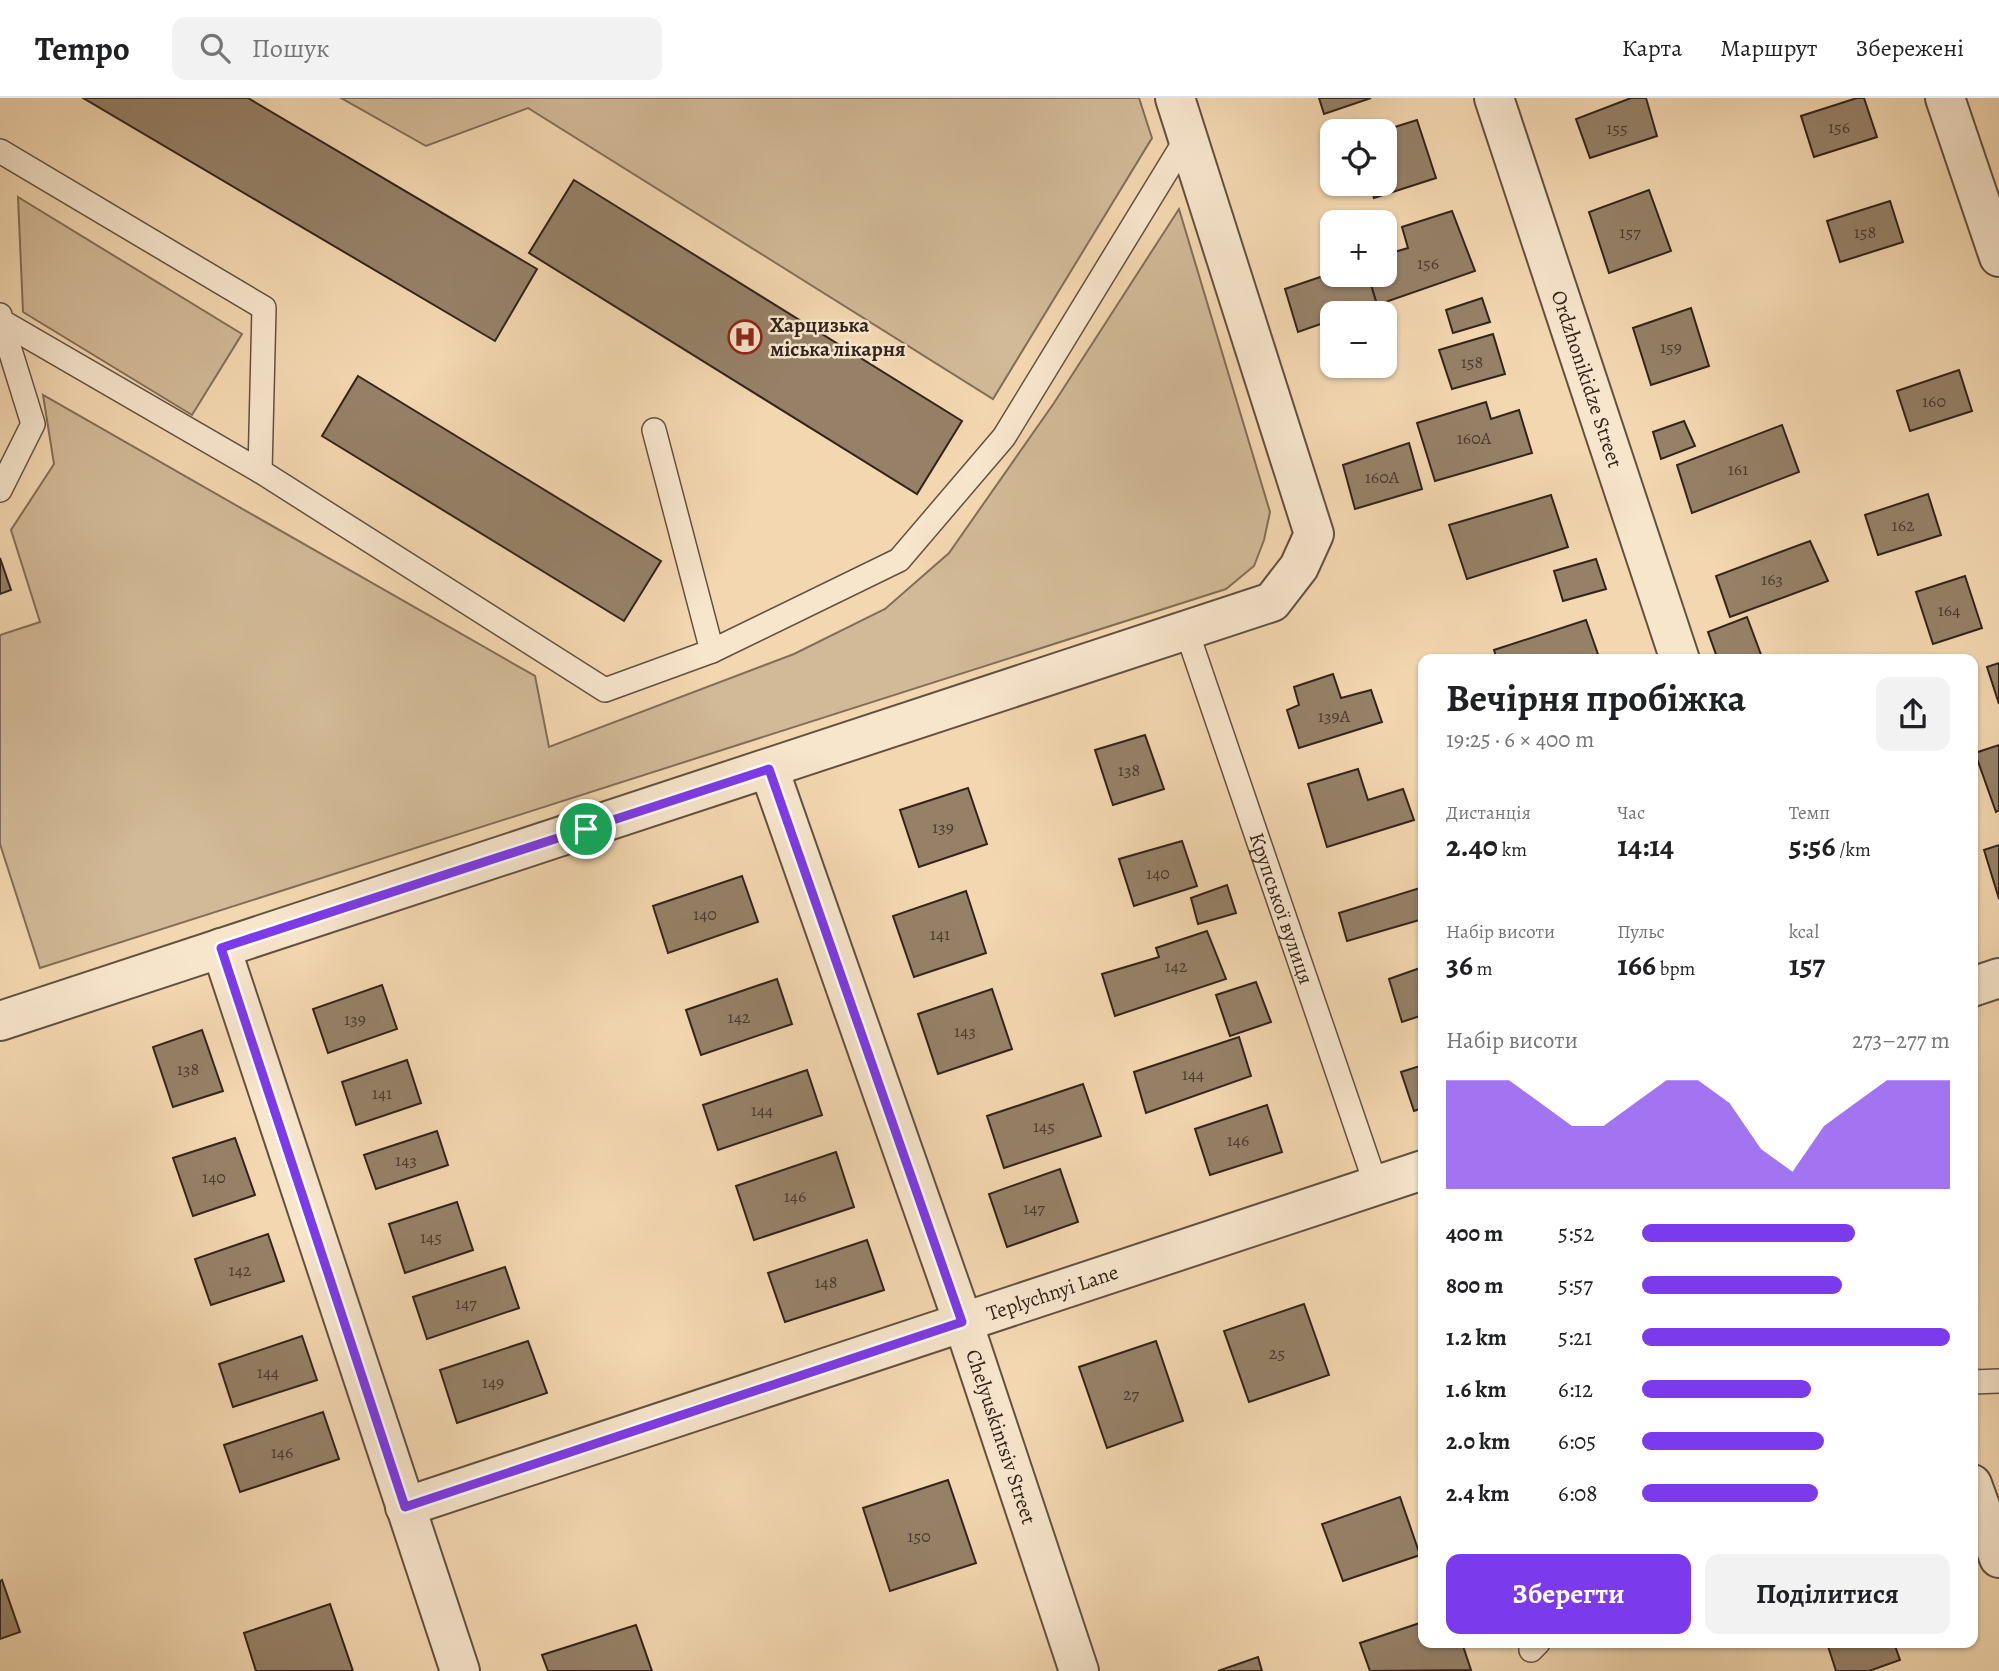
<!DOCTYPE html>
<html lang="uk">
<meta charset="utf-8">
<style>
body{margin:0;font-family:Alegreya,serif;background:#f2f2f2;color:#202124;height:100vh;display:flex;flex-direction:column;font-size:26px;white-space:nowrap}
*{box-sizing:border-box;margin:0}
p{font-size:23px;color:#757577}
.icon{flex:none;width:38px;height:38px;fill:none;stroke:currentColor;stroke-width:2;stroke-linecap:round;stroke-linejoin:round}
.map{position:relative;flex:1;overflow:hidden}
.side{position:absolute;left:1418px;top:556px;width:560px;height:994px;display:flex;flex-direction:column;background:#fff;border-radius:14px;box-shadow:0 2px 5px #0004}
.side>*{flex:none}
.fabs{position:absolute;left:1320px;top:21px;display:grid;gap:14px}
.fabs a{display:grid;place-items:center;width:77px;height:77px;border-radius:14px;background:#fff;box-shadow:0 2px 5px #0004;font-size:35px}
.pin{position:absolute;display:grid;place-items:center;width:60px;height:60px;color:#fff;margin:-30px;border:4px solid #fff;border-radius:50%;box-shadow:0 2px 7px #0007}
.round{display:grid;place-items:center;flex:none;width:74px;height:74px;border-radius:14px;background:#f2f2f2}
.headline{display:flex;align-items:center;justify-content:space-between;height:119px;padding:0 28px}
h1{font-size:38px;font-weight:700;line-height:52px}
.figures{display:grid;grid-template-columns:repeat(3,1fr);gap:10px;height:119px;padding:7px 28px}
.figures div{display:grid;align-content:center}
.figures b{font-size:30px;font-weight:700}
.figures small{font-size:19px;font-weight:400}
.figures p{font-size:19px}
.chart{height:196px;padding:14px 28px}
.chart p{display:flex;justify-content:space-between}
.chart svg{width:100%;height:126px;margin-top:7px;fill:#7c3aed;opacity:.7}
.primary-button{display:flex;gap:14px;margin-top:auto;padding:14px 28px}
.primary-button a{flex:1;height:80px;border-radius:14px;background:#7c3aed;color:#fff;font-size:28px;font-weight:700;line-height:80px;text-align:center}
.primary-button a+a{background:#f2f2f2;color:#202124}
ul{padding:0 28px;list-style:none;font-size:23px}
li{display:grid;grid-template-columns:112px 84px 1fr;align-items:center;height:52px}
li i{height:18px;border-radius:9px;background:#7c3aed}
header{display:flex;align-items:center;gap:42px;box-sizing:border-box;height:98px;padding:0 35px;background:#fff;border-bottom:2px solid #e0e0e0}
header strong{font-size:33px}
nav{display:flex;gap:38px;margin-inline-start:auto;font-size:24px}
.search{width:490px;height:63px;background:#f2f2f2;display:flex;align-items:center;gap:18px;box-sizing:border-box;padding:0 24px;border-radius:14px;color:#757577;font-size:26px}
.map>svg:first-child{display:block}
.green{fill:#d2b997;stroke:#826e59;stroke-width:2}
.building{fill:#968168;stroke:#32241b;stroke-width:2}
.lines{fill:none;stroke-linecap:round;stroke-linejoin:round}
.service-casing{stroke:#625140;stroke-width:26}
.minor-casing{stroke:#625140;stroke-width:42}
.service{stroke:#f7e5cc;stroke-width:23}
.minor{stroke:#f7e5cc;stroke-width:38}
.route-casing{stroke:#fff;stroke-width:14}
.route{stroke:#7c3aed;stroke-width:9}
.labels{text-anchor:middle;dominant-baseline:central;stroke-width:5;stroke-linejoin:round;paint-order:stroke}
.number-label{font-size:18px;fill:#4b3b2e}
.poi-label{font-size:21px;font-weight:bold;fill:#32241b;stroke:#f7e5cc;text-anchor:start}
.street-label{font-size:21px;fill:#32241b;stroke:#f7e5cc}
</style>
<header>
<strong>Tempo</strong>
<div class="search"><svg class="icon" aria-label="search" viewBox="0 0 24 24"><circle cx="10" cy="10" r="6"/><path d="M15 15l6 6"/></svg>Пошук</div>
<nav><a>Карта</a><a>Маршрут</a><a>Збережені</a></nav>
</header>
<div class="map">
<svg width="1999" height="1573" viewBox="0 0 1999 1573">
<rect width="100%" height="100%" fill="#f3d7b0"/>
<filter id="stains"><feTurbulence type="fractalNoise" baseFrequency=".00286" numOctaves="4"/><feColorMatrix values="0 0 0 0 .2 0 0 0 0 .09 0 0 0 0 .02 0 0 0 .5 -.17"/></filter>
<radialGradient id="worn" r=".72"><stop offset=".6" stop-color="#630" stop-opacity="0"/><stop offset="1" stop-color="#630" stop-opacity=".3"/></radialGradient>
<g class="green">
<polygon points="341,0 1139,0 1152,40 993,301 528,10 426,48"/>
<polygon points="18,99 242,236 192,317 23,214"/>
<polygon points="1179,111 1270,414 1264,442 1254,468 1226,491 40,870 0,746 0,537 40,524 11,432 54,366 43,297 535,578 549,649 794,556 885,511 949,455 1054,305"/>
</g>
<g class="building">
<polygon points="83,0 248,0 537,171 495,243"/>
<polygon points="1319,0 1371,0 1324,16"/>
<polygon points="1631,0 1646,0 1657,38 1590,60 1576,21"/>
<polygon points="1857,0 1864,0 1877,39 1814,59 1801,18"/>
<polygon points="1417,22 1436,80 1374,100 1370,86 1384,86 1384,33 1382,33"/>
<polygon points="574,82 962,323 917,396 529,155"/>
<polygon points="1649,92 1671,153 1609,175 1589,114"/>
<polygon points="1890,103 1903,144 1840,164 1827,123"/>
<polygon points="1452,113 1475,173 1377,207 1368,177 1384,177 1384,157 1408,150 1402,129"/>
<polygon points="1332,175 1368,177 1377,207 1352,215 1332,215 1332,222 1298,234 1285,191"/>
<polygon points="1482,200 1490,224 1453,235 1446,212"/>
<polygon points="1691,210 1709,268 1651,287 1633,230"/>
<polygon points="1493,236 1505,276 1452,291 1439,252"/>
<polygon points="1959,272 1972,313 1910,333 1897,293"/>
<polygon points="358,278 661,463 624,523 322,338"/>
<polygon points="1486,304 1491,321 1519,312 1532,355 1435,383 1417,325"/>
<polygon points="1684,323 1695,348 1661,361 1653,334"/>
<polygon points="1782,327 1799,374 1692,415 1677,367"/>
<polygon points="1409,345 1422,391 1355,411 1343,367"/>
<polygon points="1928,396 1941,437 1878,457 1865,417"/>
<polygon points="1551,397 1568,449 1467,481 1449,427"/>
<polygon points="1810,443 1828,483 1730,519 1716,478"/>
<polygon points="0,460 11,492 0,496"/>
<polygon points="1596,461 1606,491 1563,503 1554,473"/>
<polygon points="1965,478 1982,530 1933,546 1916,494"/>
<polygon points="1747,519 1763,562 1718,562 1708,534"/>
<polygon points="1586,522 1600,562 1497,562 1494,552"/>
<polygon points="1999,565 1999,606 1987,569"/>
<polygon points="1333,576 1341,600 1371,592 1382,624 1299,650 1287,612 1299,607 1294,589"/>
<polygon points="1145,637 1164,691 1113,707 1095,652"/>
<polygon points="1999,647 1999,712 1996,714 1975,655"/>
<polygon points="1358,671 1368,702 1403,691 1414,722 1327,749 1308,686"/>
<polygon points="968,690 987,746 919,769 900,712"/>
<polygon points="1182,743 1197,788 1134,808 1119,761"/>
<polygon points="1999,747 1999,801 1984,752"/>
<polygon points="742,778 758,824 668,855 653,808"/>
<polygon points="1227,787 1236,815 1198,826 1191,800"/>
<polygon points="1423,789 1423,821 1347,843 1339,815"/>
<polygon points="966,793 986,855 914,879 893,818"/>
<polygon points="1207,833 1226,881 1115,918 1102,876 1159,859 1156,850"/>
<polygon points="1423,869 1423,917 1402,924 1389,881"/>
<polygon points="777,881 792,926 701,957 686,912"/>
<polygon points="1256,884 1271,924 1230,938 1216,897"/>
<polygon points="382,887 397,931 328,955 313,911"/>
<polygon points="992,891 1012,951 938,976 918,916"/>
<polygon points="202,932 223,993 173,1009 153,949"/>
<polygon points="1239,939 1251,978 1146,1015 1134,974"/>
<polygon points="407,962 421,1005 356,1027 342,984"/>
<polygon points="1423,967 1423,1010 1414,1013 1401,974"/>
<polygon points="807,972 822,1017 718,1052 703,1007"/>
<polygon points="1083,986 1101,1038 1004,1070 987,1018"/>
<polygon points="1267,1007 1282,1054 1210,1077 1195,1031"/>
<polygon points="437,1033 448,1067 376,1091 364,1057"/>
<polygon points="235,1040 255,1097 193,1118 173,1060"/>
<polygon points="836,1054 854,1109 754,1142 736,1088"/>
<polygon points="1060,1071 1078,1124 1007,1149 989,1096"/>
<polygon points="457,1104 473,1152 405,1175 389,1126"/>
<polygon points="268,1136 284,1183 211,1207 195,1161"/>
<polygon points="867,1142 884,1192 785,1224 768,1175"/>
<polygon points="505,1169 519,1210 427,1241 413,1199"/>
<polygon points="1304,1206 1329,1277 1249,1304 1224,1233"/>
<polygon points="302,1238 317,1282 233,1309 219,1266"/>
<polygon points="528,1243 547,1295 457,1325 440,1272"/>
<polygon points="1156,1243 1183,1323 1107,1350 1079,1269"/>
<polygon points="323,1314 339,1361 240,1394 224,1347"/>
<polygon points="948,1382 976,1465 890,1493 863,1410"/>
<polygon points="1400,1399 1420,1457 1343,1483 1322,1426"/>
<polygon points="2,1482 20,1534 0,1541 0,1483"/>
<polygon points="330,1506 353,1573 256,1573 244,1535"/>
<polygon points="1423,1524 1423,1545 1462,1545 1471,1572 1370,1573 1360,1545"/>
<polygon points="636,1527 652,1573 548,1573 542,1557"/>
<polygon points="1827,1545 1894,1545 1900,1562 1869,1573 1836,1573"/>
<polygon points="1258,1559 1262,1573 1218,1573"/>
</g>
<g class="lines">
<defs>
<g id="service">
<polyline points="0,53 264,210 260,373 1,223 0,217"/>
<polyline points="260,373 605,592 712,553 654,332"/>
<polyline points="0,392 33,326 1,223"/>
<path id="s1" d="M1187 534 1376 1087"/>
<polyline points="712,553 899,462 1004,339 1188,38"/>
<polyline points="1972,1284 1999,1283"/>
<polyline points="1531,1552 1538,1545"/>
</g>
<g id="minor">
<path id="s2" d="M1494 0 1680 562"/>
<polyline points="1945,0 1999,159"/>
<path id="s3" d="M769 671 963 1224 1079 1573"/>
<polyline points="221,850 460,1573"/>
<polyline points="1972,889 1999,880"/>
<polyline points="0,923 1272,504 1299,469 1314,436 1175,0"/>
<polyline points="1972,1386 1999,1460"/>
<path id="s4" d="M405 1409 1423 1072"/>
</g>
</defs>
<use href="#service" class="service-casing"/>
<use href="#minor" class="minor-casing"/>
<use href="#service" class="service"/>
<use href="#minor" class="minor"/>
</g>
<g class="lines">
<defs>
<polygon id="route" points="769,671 962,1224 405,1409 221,850"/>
</defs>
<use href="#route" class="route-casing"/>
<use href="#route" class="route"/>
</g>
<defs>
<symbol id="hospital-ring" viewBox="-11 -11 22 22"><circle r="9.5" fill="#f7e5cc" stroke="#8f2418" stroke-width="1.5"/><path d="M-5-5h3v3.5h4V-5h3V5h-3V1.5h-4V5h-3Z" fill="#8f2418"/></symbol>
</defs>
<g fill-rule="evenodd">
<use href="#hospital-ring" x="726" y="220" width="38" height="38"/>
</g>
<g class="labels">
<g class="number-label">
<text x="1839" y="29">156</text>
<text x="1617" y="30">155</text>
<text x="1630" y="134">157</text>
<text x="1865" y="134">158</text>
<text x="1428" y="165">156</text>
<text x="1671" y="249">159</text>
<text x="1472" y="264">158</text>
<text x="1934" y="303">160</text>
<text x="1474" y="340">160А</text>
<text x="1738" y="371">161</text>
<text x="1382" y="379">160А</text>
<text x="1903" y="427">162</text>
<text x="1772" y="481">163</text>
<text x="1949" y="512">164</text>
<text x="1334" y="618">139А</text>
<text x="1129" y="672">138</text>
<text x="943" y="729">139</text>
<text x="1158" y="775">140</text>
<text x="705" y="816">140</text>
<text x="940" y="836">141</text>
<text x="1176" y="868">142</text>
<text x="739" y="919">142</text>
<text x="355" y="921">139</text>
<text x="965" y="933">143</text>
<text x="188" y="971">138</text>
<text x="1193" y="976">144</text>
<text x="382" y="995">141</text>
<text x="762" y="1012">144</text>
<text x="1044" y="1028">145</text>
<text x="1238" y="1042">146</text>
<text x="406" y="1062">143</text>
<text x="214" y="1079">140</text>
<text x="795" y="1098">146</text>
<text x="1034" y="1110">147</text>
<text x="431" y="1139">145</text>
<text x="240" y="1172">142</text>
<text x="826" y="1184">148</text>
<text x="466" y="1205">147</text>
<text x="1277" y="1255">25</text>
<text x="268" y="1274">144</text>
<text x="493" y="1284">149</text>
<text x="1131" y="1296">27</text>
<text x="282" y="1354">146</text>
<text x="919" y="1438">150</text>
</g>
<g class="poi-label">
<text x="770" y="227">Харцизька<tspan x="770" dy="24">міська лікарня</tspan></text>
</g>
<g class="street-label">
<text stroke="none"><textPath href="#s2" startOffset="296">Ordzhonikidze Street</textPath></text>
<text stroke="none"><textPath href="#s1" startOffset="292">Крупської вулиця</textPath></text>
<text stroke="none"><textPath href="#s4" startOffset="682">Teplychnyi Lane</textPath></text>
<text stroke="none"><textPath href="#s3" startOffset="707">Chelyuskintsiv Street</textPath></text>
</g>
</g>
<rect width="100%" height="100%" filter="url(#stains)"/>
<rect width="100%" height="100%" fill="url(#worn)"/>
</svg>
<div class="fabs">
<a><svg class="icon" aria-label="locate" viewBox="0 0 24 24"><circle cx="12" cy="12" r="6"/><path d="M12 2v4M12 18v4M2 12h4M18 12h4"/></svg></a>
<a>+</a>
<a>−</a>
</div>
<div class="pin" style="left:586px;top:731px;background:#1e9e55"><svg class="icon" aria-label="arrive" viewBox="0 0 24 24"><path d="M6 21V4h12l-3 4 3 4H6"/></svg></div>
<section class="side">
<div class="headline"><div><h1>Вечірня пробіжка</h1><p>19:25 · 6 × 400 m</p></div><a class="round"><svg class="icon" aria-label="share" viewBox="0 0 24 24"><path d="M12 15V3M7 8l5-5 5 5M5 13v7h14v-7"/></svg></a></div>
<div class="figures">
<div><p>Дистанція</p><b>2.40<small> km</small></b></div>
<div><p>Час</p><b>14:14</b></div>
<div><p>Темп</p><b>5:56<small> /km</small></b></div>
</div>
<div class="figures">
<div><p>Набір висоти</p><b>36<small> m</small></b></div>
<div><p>Пульс</p><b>166<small> bpm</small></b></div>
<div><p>kcal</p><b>157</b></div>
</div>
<div class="chart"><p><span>Набір висоти</span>273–277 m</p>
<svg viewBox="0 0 160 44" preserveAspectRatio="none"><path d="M0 44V6L10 6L20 6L30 14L40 22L50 22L60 14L70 6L80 6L90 14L100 30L110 38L120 22L130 14L140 6L150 6L160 6V44z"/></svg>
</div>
<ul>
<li><b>400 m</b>5:52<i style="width:69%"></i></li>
<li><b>800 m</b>5:57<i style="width:65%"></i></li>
<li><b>1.2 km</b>5:21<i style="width:100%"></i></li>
<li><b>1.6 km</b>6:12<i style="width:55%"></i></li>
<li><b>2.0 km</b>6:05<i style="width:59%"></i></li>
<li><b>2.4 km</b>6:08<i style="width:57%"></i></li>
</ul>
<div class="primary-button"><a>Зберегти</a><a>Поділитися</a></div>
</section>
</div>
